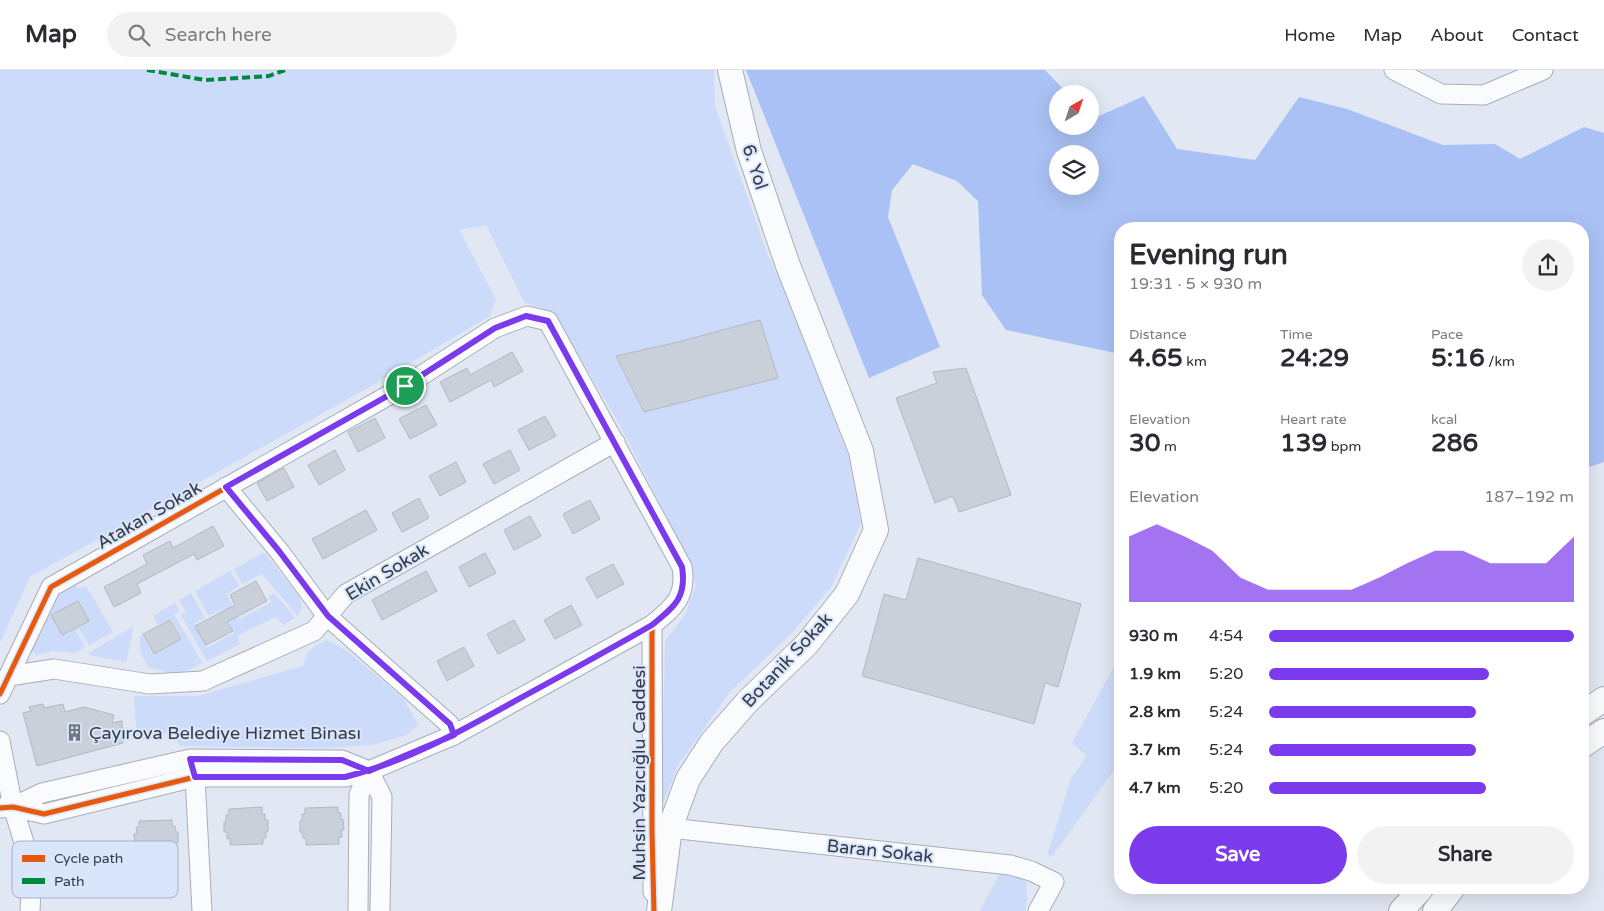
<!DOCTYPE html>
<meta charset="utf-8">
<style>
body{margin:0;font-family:"Varela Round",sans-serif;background:#f2f2f3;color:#2b2b33;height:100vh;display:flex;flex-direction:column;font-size:19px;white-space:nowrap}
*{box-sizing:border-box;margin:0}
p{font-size:16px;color:#7c7c81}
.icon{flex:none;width:28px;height:28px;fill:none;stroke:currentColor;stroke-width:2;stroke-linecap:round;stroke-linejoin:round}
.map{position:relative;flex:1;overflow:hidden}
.side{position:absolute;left:1114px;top:152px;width:475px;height:672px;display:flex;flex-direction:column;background:#fff;border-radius:20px;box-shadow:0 5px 20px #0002}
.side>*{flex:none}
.needle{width:32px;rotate:39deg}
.tools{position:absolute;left:1049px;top:15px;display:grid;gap:10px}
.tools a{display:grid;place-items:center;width:50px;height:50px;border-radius:50%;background:#fff;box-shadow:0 5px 20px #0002;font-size:25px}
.pin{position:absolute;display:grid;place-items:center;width:42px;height:42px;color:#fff;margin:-21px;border:2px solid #fff;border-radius:50%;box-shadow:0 1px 5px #0007}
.round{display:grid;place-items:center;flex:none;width:52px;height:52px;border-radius:26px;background:#f2f2f3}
.summary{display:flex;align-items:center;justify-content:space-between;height:85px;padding:0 15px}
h1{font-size:28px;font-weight:800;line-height:38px}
.metrics{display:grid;grid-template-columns:repeat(3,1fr);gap:8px;height:85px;padding:5px 15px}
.metrics div{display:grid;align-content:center}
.metrics b{font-size:25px;font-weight:800}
.metrics small{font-size:14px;font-weight:400}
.metrics p{font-size:14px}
.chart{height:140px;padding:10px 15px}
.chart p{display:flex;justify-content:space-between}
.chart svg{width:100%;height:90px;margin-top:5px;fill:#7c3aed;opacity:.7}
.primary-button{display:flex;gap:10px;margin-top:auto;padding:10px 15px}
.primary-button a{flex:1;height:58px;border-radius:30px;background:#7c3aed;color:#fff;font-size:20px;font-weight:800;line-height:58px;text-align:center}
.primary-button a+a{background:#f2f2f3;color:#2b2b33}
ul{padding:0 15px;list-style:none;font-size:16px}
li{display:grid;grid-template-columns:80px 60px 1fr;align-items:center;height:38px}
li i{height:12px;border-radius:6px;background:#7c3aed}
header{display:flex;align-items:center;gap:30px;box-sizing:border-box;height:70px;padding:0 25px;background:#fff;border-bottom:1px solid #e1e1e2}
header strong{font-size:24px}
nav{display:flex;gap:28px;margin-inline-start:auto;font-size:18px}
.search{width:350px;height:45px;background:#f2f2f3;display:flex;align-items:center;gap:12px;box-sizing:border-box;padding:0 18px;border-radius:28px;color:#7c7c81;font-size:19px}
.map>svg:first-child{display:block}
.green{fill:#ccdbfa}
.forest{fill:#a9c1f4;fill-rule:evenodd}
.building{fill:#cad0da;stroke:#b3b8c3}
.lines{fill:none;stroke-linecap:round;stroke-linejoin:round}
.minor-casing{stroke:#a8aeb8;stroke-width:21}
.major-casing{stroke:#a8aeb8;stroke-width:26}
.minor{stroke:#fafbfd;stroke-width:19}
.major{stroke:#fafbfd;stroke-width:24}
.quiet{stroke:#00873e;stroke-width:4;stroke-dasharray:8 4;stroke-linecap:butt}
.cycleway-casing{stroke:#d9e5fb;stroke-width:8}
.cycleway{stroke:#e8590c;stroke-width:5}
.route-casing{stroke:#fff;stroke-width:10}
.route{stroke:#7c3aed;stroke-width:6}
.labels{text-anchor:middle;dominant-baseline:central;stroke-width:4;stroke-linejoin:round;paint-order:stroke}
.street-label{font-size:18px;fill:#353b46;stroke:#d9e5fb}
.poi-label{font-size:18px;fill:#353b46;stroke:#d9e5fb;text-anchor:start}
.key{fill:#d9e5fb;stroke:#a8b2c5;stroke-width:1}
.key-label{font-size:14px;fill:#353b46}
</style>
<header>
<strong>Map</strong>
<div class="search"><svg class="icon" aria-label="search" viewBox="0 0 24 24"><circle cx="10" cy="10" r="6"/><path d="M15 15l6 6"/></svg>Search here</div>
<nav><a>Home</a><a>Map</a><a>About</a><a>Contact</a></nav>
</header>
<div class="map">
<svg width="1604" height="841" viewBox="0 0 1604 841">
<rect width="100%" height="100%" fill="#e1e7f3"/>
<g class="green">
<polygon points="0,0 714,0 715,36 769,188 786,222 848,385 861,454 831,517 793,562 730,622 678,695 661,739 665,571 685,545 696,515 686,484 618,352 554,243 524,232 486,155 459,160 496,229 490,246 366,319 30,507 0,573"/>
<path d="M264 482 299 526C302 534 303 538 298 546L262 504 242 514 234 499Z"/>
<polygon points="230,501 239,516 227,524 240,549 271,532 268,527 274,523 295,548 283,555 276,547 237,566 240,574 207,591 181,545 186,542 179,530 191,523 205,548 194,554 207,578 234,563 222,539 209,546 195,521"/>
<polygon points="72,509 78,519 86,516 113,562 89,575 79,559 76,561 85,577 76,583 53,581 37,585 25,576 49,526"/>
<polygon points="175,533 179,541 174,544 202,593 177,605 148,597 140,582 140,566 143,566 153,585 182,569 171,549 158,555 153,546"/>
<polygon points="134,556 126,592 89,585 89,583"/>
<path d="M328 570 347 581 403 628 418 654 407 665 371 675 322 678 180 676 172 662 137 671 134 626H198L303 596C309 578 311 577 328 570Z"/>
<polygon points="1120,586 1120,692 1051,788 1048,783 1071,708 1087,686 1072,673"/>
<polygon points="1000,803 1022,806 1026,808 1027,832 1025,841 980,841"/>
</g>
<path class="forest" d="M746 0H1045L1068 24H1058V56H1072L1073 58 1090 56V50L1144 26 1177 79 1255 90 1299 27 1347 39 1443 75 1495 74 1520 89 1584 57 1604 63V392L1583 399 1582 159H1120V284L1006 260 982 225 978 131 957 111 913 94 892 120 888 147 940 277 869 308ZM1058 84H1090V116H1058Z"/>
<g class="building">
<polygon points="760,250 778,308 644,342 616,286 674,273"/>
<polygon points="512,282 523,301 494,317 491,310 450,332 440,312 467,298 470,305"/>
<polygon points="966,298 1011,425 959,442 953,426 935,433 896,328 937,313 933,302"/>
<polygon points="426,335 437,355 410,369 399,349"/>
<polygon points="545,346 556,366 529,380 518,360"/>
<polygon points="375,348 385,368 358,382 348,362"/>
<polygon points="335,380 345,400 319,415 308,395"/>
<polygon points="510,380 520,400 494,414 483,394"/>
<polygon points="456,392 466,412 440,426 429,406"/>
<polygon points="284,398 294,417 267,431 257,413"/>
<polygon points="419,428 429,448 402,462 392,443"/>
<polygon points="590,430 600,449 573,464 563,444"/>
<polygon points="366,440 377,460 323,489 312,469"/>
<polygon points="530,446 541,466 514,480 504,460"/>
<polygon points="213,456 224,476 197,490 194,484 137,514 141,523 114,537 104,517 147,494 143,485 170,471 173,478"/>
<polygon points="485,483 496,503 469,517 459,497"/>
<polygon points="918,488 1081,534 1058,617 1045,613 1034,654 862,606 884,524 906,530"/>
<polygon points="613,494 624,514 597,528 586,508"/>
<polygon points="426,501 437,521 382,550 372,530"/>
<polygon points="256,511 267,531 227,552 233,561 206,575 195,556 235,535 230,525"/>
<polygon points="78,531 89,551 62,565 51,545"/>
<polygon points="571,535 582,555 555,569 544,550"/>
<polygon points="170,550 181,569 154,584 143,564"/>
<polygon points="514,550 525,570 498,584 487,564"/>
<polygon points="464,577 474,596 447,611 437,591"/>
<polygon points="43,634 44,638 63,634 65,642 84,637 114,645 112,653 122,651 123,673 37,696 23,643 31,641 29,637"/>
<polygon points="262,737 262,744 265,744 265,750 268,750 268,761 266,761 266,768 263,768 263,774 230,775 230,768 227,769 227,762 224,762 224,752 226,752 226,745 229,744 229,739"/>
<polygon points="338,737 338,743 341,743 341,750 343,749 344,760 341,760 342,767 339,767 339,774 306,775 306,768 303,768 302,762 300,762 300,751 302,751 302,744 305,744 305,738"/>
<polygon points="172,750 172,756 175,756 176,762 178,762 178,773 176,773 176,780 173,780 173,787 140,788 140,781 137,781 137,775 135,775 134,764 137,764 136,757 139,757 139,751"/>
</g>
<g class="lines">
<defs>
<g id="minor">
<polyline points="1394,0 1441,24 1484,25 1543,0"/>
<polyline points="226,417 279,481 327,546 449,654 454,665"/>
<polyline points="9,606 54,599 150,614 203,611 314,561 346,524 615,372"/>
<path d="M0 624 51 517 405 316 495 258 527 246 548 251 682 497C687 527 674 537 652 555L653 822"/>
<polyline points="0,671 13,737 32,798 30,841"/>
<polyline points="192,695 195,707 202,841"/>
<polyline points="369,701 382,727 380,841"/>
<polyline points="13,737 42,723 190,689 342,690 369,701"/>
<polyline points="0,738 13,737 44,744 195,707 345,707 369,701 454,665 652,555"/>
<polyline points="670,758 1010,795 1031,801 1054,812 1038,841"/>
<polyline points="358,841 359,725 369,701"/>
</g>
<g id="major">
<polyline points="1582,644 1604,629"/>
<polyline points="1582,676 1604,661"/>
<polyline points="659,841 670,758 688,709 712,672 748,631 807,574 847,524 876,460 861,381 787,193 749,81 730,0"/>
<polyline points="1401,841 1421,819"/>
<polyline points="1435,841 1452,819"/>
</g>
</defs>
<use href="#minor" class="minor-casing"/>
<use href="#major" class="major-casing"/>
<use href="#minor" class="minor"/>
<use href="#major" class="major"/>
<polyline class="quiet" points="147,0 205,10 269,6 285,0"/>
<defs>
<g id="cycleway">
<path d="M0 624 51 517 405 316 495 258 527 246 548 251 682 497C687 527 674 537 652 555V762L654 841"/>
<polyline points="0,738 13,737 44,744 195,707 345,707 369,701 454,665 652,555"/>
</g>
</defs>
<use href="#cycleway" class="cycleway-casing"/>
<use href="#cycleway" class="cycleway"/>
</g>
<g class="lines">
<defs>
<path id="route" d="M405 316 226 417 279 481 328 546 450 654 454 665 369 701 342 690 190 689 195 707H345C406 692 461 661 515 631 561 606 607 581 652 555 674 537 687 528 682 497L548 251 526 246 495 258 405 316"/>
</defs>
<use href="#route" class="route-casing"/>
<use href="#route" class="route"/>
</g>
<defs>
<symbol id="building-bare" viewBox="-9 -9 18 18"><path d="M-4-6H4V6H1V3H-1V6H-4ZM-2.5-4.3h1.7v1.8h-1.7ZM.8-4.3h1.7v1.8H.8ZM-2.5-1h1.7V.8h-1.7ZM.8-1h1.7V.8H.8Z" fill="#717783" stroke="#d9e5fb" stroke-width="2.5" paint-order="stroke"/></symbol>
</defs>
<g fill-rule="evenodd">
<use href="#building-bare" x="62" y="650" width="25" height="25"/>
</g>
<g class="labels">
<g class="street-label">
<text transform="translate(755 97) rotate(72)">6. Yol</text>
<text transform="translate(149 445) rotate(-30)">Atakan Sokak</text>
<text transform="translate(387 502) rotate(-31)">Ekin Sokak</text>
<text transform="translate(787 590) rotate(-47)">Botanik Sokak</text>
<text transform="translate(639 703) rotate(-90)">Muhsin Yazıcığlu Caddesi</text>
<text transform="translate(880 781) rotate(6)">Baran Sokak</text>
</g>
<g class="poi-label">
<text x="89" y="663">Çayırova Belediye Hizmet Binası</text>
</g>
</g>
<rect x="12" y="771" width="166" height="57" rx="8" class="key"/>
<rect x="22" y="785" width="23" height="7" fill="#e8590c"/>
<rect x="22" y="808" width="23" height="6" fill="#00873e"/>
<g class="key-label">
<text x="54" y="793">Cycle path</text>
<text x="54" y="816">Path</text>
</g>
</svg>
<div class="tools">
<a><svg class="needle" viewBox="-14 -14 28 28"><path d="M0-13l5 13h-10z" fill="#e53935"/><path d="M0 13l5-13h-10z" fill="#7c7c81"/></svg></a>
<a><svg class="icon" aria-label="layers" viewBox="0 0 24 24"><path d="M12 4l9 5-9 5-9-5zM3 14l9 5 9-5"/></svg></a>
</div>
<div class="pin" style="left:405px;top:316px;background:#1e9e55"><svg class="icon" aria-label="arrive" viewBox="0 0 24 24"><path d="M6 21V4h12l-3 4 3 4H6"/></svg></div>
<section class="side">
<div class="summary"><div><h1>Evening run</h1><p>19:31 · 5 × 930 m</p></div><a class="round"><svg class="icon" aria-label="share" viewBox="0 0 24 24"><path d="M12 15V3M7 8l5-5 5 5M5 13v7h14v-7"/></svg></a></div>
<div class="metrics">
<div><p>Distance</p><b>4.65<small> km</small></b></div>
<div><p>Time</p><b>24:29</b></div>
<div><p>Pace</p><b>5:16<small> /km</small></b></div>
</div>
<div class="metrics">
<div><p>Elevation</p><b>30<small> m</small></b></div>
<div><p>Heart rate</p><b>139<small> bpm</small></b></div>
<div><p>kcal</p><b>286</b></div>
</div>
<div class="chart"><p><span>Elevation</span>187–192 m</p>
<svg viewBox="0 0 160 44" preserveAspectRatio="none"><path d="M0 44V12L10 6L20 12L30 19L40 32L50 38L60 38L70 38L80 38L90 32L100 25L110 19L120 19L130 25L140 25L150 25L160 12V44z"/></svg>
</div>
<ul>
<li><b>930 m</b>4:54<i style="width:100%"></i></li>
<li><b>1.9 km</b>5:20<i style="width:72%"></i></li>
<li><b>2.8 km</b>5:24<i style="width:68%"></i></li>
<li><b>3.7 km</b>5:24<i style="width:68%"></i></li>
<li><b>4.7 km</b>5:20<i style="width:71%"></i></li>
</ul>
<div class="primary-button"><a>Save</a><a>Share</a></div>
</section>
</div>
